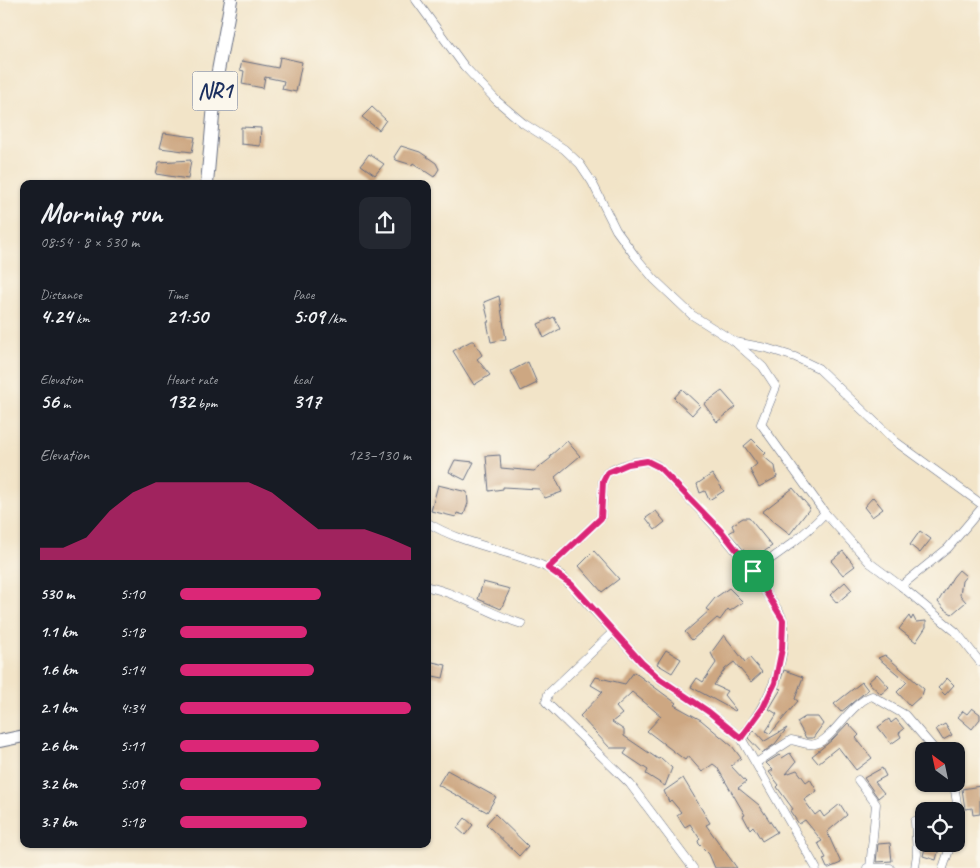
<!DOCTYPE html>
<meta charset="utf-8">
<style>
body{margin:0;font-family:Caveat,sans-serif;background:#242831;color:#f1f3f6;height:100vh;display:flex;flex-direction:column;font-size:19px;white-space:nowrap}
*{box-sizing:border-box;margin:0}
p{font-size:16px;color:#9ea1a6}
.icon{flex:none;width:28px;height:28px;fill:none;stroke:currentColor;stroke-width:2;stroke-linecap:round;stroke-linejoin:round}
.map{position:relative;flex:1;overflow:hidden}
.sheet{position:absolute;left:20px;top:180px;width:411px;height:668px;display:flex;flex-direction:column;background:#171b24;border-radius:10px;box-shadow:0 1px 4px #0004}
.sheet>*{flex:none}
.needle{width:32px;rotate:327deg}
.fabs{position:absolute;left:915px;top:742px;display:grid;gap:10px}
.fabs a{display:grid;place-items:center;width:50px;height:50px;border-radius:10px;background:#171b24;box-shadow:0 1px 4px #0004;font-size:25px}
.pin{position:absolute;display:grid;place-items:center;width:42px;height:42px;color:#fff;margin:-21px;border-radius:10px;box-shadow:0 2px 8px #0006}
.round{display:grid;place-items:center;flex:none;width:52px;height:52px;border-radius:10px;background:#242831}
.head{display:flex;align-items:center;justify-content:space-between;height:85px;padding:0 20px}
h1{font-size:28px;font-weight:700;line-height:38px}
.stats{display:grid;grid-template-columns:repeat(3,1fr);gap:8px;height:85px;padding:5px 20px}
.stats div{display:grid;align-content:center}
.stats b{font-size:21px;font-weight:700}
.stats small{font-size:14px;font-weight:400}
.stats p{font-size:14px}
.chart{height:140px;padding:10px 20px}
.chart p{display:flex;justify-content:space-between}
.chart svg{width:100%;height:90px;margin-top:5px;fill:#db2777;opacity:.7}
ul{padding:0 20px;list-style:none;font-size:16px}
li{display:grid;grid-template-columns:80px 60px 1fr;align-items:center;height:38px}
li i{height:12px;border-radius:6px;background:#db2777}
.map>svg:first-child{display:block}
.building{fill:#cda782}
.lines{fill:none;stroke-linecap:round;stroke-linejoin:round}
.minor-casing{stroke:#666e83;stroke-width:9}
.trunk-casing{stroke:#666e83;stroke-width:14}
.minor{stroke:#fff;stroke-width:8}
.trunk{stroke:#fff;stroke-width:12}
.route-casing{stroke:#fff;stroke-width:10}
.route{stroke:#db2777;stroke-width:6}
.labels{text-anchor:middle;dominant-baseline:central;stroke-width:4.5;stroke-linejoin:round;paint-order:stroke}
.shield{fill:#fbf7ec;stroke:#5e6b89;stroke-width:1}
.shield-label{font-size:22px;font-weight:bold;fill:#1b2f5e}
</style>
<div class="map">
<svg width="980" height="868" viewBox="0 0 980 868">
<rect width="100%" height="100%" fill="#fbf7ec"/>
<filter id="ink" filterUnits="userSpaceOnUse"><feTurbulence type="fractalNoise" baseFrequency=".02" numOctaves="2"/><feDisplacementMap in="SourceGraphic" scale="10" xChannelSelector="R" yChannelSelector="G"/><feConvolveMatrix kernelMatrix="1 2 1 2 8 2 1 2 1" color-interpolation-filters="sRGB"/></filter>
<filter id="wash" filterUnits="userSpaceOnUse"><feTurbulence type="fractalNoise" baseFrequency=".0096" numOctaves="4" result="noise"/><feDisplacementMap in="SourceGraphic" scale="20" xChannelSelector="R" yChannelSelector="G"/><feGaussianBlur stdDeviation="1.12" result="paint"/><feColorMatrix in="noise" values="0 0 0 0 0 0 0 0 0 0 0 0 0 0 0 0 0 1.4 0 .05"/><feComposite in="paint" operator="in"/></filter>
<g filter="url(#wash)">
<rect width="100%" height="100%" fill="#f2e4c8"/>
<g id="blocks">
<g class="building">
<polygon points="280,57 302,62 296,92 282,89 284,81 265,77 263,88 242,84 244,71 240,70 242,61 278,68"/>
<polygon points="372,107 386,120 379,130 362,117"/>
<polygon points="241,127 261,128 260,146 241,144"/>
<polygon points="164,133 195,137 192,152 160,148"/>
<polygon points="401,146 420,152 436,163 439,169 434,177 413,163 412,165 396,160 394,157"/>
<polygon points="369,154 384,164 375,175 361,165"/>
<polygon points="191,160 188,179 156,174 159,162"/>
<polygon points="499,296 506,339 491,342 487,322 489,322 484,302"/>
<polygon points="554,317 560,329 544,338 538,324"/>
<polygon points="471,341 474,341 482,355 477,359 490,375 474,385 453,351"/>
<polygon points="528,362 537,383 521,391 511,371"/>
<polygon points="682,389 700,406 692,415 674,398"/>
<polygon points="722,391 736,407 717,422 704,404"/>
<polygon points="752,439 766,453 763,456 775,466 777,477 759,487 750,470 757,464 744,446"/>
<polygon points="567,441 580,456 555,477 562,492 545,498 539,489 503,487 503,489 489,491 486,456 500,455 501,468 534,471 551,458 550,456"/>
<polygon points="455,460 474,462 465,480 449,472"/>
<polygon points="712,474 724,491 709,500 705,491 700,493 697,484"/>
<polygon points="438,485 467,492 468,503 464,515 457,513 456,517 431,511"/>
<polygon points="793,488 810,508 790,534 762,512"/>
<polygon points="873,497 883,509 872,517 864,507"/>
<polygon points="656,511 665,522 655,530 646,518"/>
<polygon points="743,518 749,518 772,546 752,560 729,533 734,530 732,525"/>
<polygon points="920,531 931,539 920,553 910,545"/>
<polygon points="594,551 619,579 602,592 579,566"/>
<polygon points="843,551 855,566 843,575 831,561"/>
<polygon points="959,570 966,576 962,581 960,595 966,602 952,614 944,609 938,602 953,577"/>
<polygon points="483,582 510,589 501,609 478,599"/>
<polygon points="845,582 852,590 837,603 830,595"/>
<polygon points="729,588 743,602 730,611 728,609 720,620 717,618 692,640 685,632 709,611 706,609 715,598"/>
<polygon points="909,616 911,620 913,616 916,622 926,621 926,627 916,642 899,629"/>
<polygon points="724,635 745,662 750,658 762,672 751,682 734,662 725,669 714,685 727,691 724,695 736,710 735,711 691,687 697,678 703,682 716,663 711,653"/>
<polygon points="666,650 681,659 672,673 657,664"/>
<polygon points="885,655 924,689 922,695 910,706 897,692 907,682 878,658"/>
<polygon points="428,661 446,665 443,678 428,675"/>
<polygon points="784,670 803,677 795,699 798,701 770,734 766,731 777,714 769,709 781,689 778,688"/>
<polygon points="634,672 676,703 674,705 701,720 732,746 741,758 731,766 746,782 738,788 759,805 777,832 762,841 753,826 750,829 743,816 745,815 717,767 713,764 702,772 688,756 685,760 647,731 661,716 632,692 616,707 622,714 612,722 624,730 624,736 658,759 661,758 672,768 665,786 646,774 648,770 624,754 628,748 610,748 580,716 603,692 591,685 596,677 625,684"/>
<polygon points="877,674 889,687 881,694 868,682"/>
<polygon points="947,678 954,685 945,695 938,688"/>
<polygon points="862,682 868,690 841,712 834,704"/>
<polygon points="972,708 980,714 980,719 972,729 958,717 963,711 967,714"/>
<polygon points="805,717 818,717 823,724 813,738 806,738 797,722"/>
<polygon points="889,719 891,723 896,719 904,729 899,733 901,737 891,744 878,727"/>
<polygon points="848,723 859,735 856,738 872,758 856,770 838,747 818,763 812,756 832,740"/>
<polygon points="945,724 952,735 943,740 936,729"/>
<polygon points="787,728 775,744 762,753 748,738 754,730 764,741 763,742"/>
<polygon points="790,753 796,762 786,774 797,770 806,782 810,779 817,791 804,800 815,815 820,811 824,817 840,804 847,815 827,832 841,863 829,868 827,868 823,859 826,858 818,843 822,841 805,820 799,824 790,811 793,809 777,787 779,785 769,772 773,770 766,763 779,755 782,758"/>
<polygon points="882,768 886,776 875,782 884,793 878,798 864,778"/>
<polygon points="447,770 496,797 487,812 438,785"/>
<polygon points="683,778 710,823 706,825 737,868 715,868 709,854 699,844 698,841 700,839 690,824 685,827 677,815 681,812 671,800 669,802 664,791"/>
<polygon points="980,786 980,814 973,815 972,808 965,809 962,789"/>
<polygon points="495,814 528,846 519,856 486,824"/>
<polygon points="465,818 473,825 465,835 457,828"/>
<polygon points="890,843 892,861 876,862 878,844"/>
<polygon points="926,844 940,844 936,860 923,856"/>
</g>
</g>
</g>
<g filter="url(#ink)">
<use href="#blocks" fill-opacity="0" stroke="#666e83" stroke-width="1"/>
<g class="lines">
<defs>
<g id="minor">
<polyline points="416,0 464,66 497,101 523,123 564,149 580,164 592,182 616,230 635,256 654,279 692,315 735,342 766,348 795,357 818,368 896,442 980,503"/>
<polyline points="737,344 763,367 776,387 761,424 825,513 870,563 901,586 956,632 980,662"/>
<path d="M428 523C469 548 519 550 561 575L642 663 660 679 709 712 741 738 816 868"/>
<path d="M548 568 601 518 603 481 607 473C621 465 645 455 659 467 699 509 738 547 769 597 775 606 784 616 784 627 786 669 765 706 741 738"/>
<path d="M753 571C780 553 804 536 825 513"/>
<polyline points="901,586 948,548 980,510"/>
<path d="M428 587C461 594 489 614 522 624"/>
<polyline points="613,632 548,694 546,702 630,784 693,868"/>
<path d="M756 763 791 740C799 741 807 746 815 744 832 741 850 703 872 696L905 715 936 751"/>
<polyline points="858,780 876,804 870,868"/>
<polyline points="954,784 958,810 956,826"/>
<polyline points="867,868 890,868"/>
<polyline points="915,868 917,854 915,821"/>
<polyline points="943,868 951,844"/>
</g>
<g id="trunk">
<polyline points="207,184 216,82 231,0"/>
<polyline points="0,741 24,736"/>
</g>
</defs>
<use href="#minor" class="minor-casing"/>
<use href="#trunk" class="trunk-casing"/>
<use href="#minor" class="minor"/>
<use href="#trunk" class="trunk"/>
</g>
</g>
<g class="lines" filter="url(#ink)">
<defs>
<polygon id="route" points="647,461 659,467 723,533 753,571 783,620 782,649 775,683 763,708 741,738 709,712 660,679 642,663 571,584 548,568 601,518 603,481 607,473 628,464"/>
</defs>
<use href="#route" class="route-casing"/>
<use href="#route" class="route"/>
</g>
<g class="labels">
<rect class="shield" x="192.5" y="71.5" width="45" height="39" rx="4"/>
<g class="shield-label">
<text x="215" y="91">NR1</text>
</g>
</g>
</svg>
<div class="fabs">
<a><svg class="needle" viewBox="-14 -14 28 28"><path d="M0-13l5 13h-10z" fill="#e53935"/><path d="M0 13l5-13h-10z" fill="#9ea1a6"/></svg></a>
<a><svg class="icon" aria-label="locate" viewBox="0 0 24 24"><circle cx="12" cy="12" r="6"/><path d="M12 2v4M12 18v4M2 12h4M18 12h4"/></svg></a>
</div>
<div class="pin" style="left:753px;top:571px;background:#1e9e55"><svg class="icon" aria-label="arrive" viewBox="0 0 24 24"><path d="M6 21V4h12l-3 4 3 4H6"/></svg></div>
<section class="sheet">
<div class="head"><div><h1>Morning run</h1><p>08:54 · 8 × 530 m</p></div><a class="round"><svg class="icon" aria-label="share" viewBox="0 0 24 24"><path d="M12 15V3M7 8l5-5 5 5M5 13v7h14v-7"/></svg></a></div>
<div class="stats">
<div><p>Distance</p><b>4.24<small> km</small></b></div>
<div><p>Time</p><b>21:50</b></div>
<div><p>Pace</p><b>5:09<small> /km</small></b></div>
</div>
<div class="stats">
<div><p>Elevation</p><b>56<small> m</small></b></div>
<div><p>Heart rate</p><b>132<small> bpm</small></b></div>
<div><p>kcal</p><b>317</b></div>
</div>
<div class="chart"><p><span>Elevation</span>123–130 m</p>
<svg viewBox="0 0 160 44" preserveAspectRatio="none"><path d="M0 44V38L10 38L20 33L30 20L40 11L50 6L60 6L70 6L80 6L90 6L100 11L110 20L120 29L130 29L140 29L150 33L160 38V44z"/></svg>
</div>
<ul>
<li><b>530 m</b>5:10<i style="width:61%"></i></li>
<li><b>1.1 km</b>5:18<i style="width:55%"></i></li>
<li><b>1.6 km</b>5:14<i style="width:58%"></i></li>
<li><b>2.1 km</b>4:34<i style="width:100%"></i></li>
<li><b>2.6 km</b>5:11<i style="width:60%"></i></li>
<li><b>3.2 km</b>5:09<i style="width:61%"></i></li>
<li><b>3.7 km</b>5:18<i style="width:55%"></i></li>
</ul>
</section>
</div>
